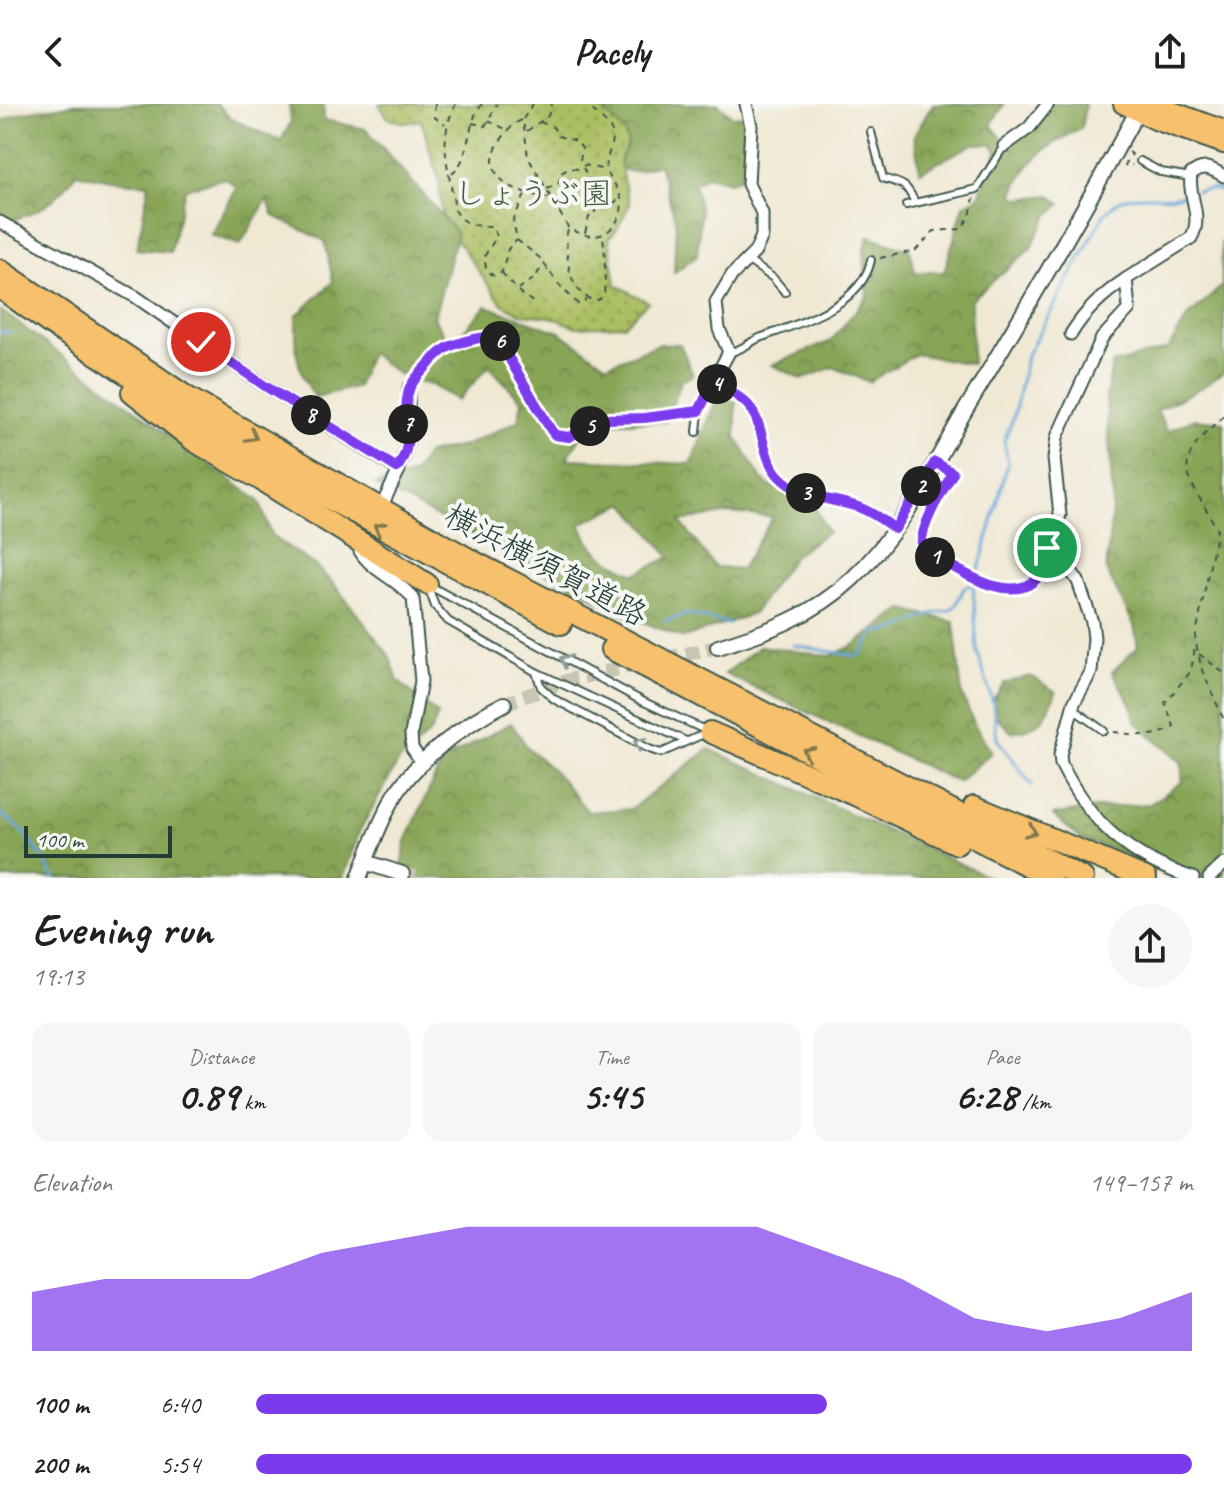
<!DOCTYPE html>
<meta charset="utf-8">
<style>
body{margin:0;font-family:Caveat,"Klee One",sans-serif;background:#f6f6f6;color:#202124;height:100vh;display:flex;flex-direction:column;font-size:30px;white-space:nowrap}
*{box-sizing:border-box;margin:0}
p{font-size:26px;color:#757577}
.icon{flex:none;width:44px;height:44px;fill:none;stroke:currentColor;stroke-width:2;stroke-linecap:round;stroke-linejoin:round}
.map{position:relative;height:774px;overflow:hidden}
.sheet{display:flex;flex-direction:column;background:#fff;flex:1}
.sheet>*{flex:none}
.scale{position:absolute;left:24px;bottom:20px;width:148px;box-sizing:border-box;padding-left:8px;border:4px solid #1f3d34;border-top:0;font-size:22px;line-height:28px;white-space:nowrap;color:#1f3d34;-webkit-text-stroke:6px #f6f6f2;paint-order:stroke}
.pin{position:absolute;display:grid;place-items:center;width:68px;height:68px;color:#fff;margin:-34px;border:4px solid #fff;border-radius:50%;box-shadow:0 2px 8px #0007}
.km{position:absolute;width:40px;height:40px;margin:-20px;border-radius:50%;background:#222;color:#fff;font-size:22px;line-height:40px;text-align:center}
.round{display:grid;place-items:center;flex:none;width:84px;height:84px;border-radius:42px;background:#f6f6f6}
.headline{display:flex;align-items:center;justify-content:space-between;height:136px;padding:0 32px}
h1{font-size:44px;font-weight:700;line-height:60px}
.metrics{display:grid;grid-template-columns:repeat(3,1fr);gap:12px;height:136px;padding:8px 32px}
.metrics div{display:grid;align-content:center;border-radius:20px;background:#f6f6f6;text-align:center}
.metrics b{font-size:40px;font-weight:700}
.metrics small{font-size:22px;font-weight:400}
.metrics p{font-size:22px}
.chart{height:224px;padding:16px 32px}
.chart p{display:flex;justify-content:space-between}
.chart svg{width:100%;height:144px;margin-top:8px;fill:#7c3aed;opacity:.7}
ul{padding:0 32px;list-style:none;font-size:26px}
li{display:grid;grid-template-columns:128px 96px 1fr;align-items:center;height:60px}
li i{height:20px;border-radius:10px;background:#7c3aed}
header{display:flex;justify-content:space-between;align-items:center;height:104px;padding:0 32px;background:#fff;font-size:36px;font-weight:700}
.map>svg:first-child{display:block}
.green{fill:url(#green-dots);stroke:#657e4a;stroke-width:2}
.forest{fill:url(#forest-crowns);stroke:#547146;stroke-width:2;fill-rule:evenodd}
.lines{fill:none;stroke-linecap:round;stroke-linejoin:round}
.stream{stroke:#63a6d8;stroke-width:3}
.tertiary-tunnel{stroke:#c6c6b3;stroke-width:14;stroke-dasharray:14 7;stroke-linecap:butt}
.service-casing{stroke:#3e574c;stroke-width:10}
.minor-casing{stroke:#3e574c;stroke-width:15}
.tertiary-casing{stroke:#3e574c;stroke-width:18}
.primary-casing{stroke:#3e574c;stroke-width:22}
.motorway-casing{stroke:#3e574c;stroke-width:24}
.path{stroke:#3e574c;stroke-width:2;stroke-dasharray:6 6;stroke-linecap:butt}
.service{stroke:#fff;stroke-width:6}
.minor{stroke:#fff;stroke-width:11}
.tertiary{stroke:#fff;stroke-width:14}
.primary{stroke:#f7c06c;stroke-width:18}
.motorway{stroke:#f7c06c;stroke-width:20}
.oneway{stroke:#80784d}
.oneway2{stroke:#8f9e9a}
.route-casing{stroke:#fff;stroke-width:16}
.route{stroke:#7c3aed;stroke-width:10}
.labels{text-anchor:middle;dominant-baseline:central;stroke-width:8;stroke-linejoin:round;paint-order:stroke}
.park-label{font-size:32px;fill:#425d3f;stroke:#f6f6f2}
.street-label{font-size:32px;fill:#1f3d34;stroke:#f6f6f2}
</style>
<header><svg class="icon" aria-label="back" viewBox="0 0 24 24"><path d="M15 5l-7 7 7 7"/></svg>Pacely<svg class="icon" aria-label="share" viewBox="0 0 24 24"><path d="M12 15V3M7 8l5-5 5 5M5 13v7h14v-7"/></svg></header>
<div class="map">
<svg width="1224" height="774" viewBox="0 0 1224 774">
<defs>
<pattern id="green-dots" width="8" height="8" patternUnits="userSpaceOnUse" patternTransform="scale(2)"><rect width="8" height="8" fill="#abbe61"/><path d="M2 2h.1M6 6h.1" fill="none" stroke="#8b9c51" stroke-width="1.8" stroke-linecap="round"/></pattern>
<pattern id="forest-crowns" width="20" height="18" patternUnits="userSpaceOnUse" patternTransform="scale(2)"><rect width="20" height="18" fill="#88a557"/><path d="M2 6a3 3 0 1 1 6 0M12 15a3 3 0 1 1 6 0" fill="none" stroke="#6f8849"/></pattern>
</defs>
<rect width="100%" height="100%" fill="#f6f6f2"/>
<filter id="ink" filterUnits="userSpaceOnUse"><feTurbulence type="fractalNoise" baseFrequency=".0125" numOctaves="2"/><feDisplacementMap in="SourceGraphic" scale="16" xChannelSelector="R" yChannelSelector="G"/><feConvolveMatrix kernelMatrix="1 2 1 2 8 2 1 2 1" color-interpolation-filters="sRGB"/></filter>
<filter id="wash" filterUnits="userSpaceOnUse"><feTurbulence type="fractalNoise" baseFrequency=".006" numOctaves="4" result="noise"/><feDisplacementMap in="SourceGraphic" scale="32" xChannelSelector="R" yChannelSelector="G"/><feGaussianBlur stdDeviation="1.8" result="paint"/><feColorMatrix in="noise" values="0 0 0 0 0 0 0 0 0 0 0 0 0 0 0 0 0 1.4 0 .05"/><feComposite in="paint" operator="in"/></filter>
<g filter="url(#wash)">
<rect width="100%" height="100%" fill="#f0e8d3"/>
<path class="green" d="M379 0H597L624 27 628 40C617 62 623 77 630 100L617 125 609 134 616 181 648 198 624 221 576 223 551 213 521 210 502 200 443 117 439 77 421 16 405 19 388 14Z"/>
<g class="forest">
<path d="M72 0H217L231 15 281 37 291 18 289 0H323L324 16 366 25 457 129 434 214 451 241 486 202 559 228 607 261 659 240H680L693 271 681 277 666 318H589L567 355 691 360 717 294 736 298V333L762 376 770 382 810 394 828 428 795 451 753 510 683 534 626 511 376 381 413 370 428 349 464 342 518 317 522 297 489 262 458 296 431 281 405 275 370 249 357 283 315 293C294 262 296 248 296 212L333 178 325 137 274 112 267 95 240 141 211 131 237 83 225 74 185 85 170 148 137 145 149 80 121 78 76 69C54 102 37 108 0 121V19C21 3 47 8 72 0ZM625 399 670 453 635 470C606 457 592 449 580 420ZM730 409 773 413 741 465 715 463 680 417Z"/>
<path d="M597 0H718L733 13 752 11 744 71 730 78 707 72 694 80 701 108 697 151 674 169 676 118 659 60C647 63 633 72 621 64L620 55 628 40 624 27Z"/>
<path d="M933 0H1004L991 21 1008 42 1049 0H1085L1082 23C1049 42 1027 53 1013 90L1018 95 1050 91 1061 100 1047 113 1030 145 971 196 972 260 916 250 869 278 833 263 802 275 772 261 831 237 867 193 864 147 869 132 910 146 915 168H944L964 101 979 92 997 47 992 40H973L920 68 914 31Z"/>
<polygon points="1224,138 1224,268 1201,284 1157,306 1167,327 1194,315 1224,318 1224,774 1173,774 1114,746 1081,735 1053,711 1087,705 1150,700 1182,678 1182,659 1136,618 1131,600 1112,568 1138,543 1134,521 1106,466 1113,397 1106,292 1112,260 1168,245 1188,213 1222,182 1221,139"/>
<polygon points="0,206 259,397 272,432 313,460 333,479 389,551 398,577 438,611 431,628 399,657 360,726 343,774 0,774"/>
<polygon points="903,505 954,518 962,591 975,622 992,648 958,678 725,570 760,542 831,552 854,541"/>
<path d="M1031 572 1056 588C1045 616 1042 624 1011 628L994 610 993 596 1004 579Z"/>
<polygon points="511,619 528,644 556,669 588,708 631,705 709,645 991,774 400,774 406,737 442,657"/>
</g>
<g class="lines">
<g class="stream">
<polyline points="1196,87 1214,85 1224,88"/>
<polyline points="0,228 9,228"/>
<polyline points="665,517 688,510 729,520"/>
<polyline points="793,541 856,552 861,549 875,528 895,526 929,511 950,506 956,501 964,484 973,479"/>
<path d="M1032 681 997 635 993 599 977 547 973 479 979 465 1008 359 1004 337 1014 312 1026 253 1105 109C1110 105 1114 99 1120 97 1141 86 1168 98 1189 89"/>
<path d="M0 709C25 726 40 748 54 774"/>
</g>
</g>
</g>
<g filter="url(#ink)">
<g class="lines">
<g class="tertiary-tunnel">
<polyline points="504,600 569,576 718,543"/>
<polyline points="402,770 419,774"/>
</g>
<defs>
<g id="service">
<path d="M871 28 883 74C903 81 906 78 915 99"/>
<polyline points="1140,57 1161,68 1191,73"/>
<polyline points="906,101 977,85 1004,42"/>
<polyline points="747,156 773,174 785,188"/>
<path d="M729 248C742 247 750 237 762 233 801 219 862 201 871 156"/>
<path d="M409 283C434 253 451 232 494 233L503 242 551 326 555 331 569 333 606 315 644 314 699 307"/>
<path d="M697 328 699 307 713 278C723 284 737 290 745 298 761 313 762 342 772 361 778 373 788 380 798 388L859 403 874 410 895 425"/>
<polyline points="430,482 642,597 707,627"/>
<polyline points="428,483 435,502 448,517 536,568 541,583 554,595 649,645 661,649 706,629"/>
<polyline points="536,568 686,637"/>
<polyline points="1073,605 1104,627"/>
</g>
<g id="minor">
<polyline points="1004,42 1029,24 1048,0"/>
<polyline points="0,118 136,193 265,282 399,366 385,395"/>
<path d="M1071 230C1085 207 1103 190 1126 175"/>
<polyline points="713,278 729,248 719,225 716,198 732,171 755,148 762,132 762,109 748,80 751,22 746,0"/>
<path d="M397 364C415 340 406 312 409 283"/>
<path d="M360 447C373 468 398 475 413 494L421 577 411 630 412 644 423 660"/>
<path d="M1193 774C1130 754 1091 720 1061 660L1060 651 1074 599 1091 568 1094 534 1092 518 1078 477 1071 467 1052 455 1047 444 1052 437 1060 411 1054 355 1057 333 1102 234 1129 205 1126 175 1191 134C1204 111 1187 93 1191 70 1204 60 1211 64 1224 72"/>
<polyline points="1209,774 1224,760"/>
</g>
<g id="tertiary">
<path d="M718 543C767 528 814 511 852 475 902 429 932 363 966 305 1026 205 1086 104 1141 0"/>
<polyline points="365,758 402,770"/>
<path d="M359 774C369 748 379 719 393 695 414 657 466 619 504 600"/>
</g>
<g id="primary">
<polyline points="1123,0 1155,16 1224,40"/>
<polyline points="1153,0 1224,26"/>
</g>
<g id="motorway">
<polyline points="0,166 187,293 469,455 1083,774"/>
<polyline points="0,184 50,220 264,360 561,520"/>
<polyline points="132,288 194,337 261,376 427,480"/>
<polyline points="611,545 1051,774"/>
<polyline points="710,628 857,692 957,740"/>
<polyline points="974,702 1146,774"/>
</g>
</defs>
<use href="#service" class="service-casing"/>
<use href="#minor" class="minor-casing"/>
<use href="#tertiary" class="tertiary-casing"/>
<use href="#primary" class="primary-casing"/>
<use href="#motorway" class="motorway-casing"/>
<g class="path">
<polyline points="435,0 434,13 445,20"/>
<path d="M456 0C436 36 450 67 455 106 464 121 474 122 491 122L497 132 484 153 487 168 494 172 502 168 508 145 517 136"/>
<path d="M533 0 523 15 528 53 569 125C577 128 585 132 594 132 611 132 625 111 621 95 619 85 611 75 605 66 614 21 621 33 586 0"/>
<path d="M522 16C513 19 509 26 503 33 473 73 517 89 549 94"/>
<polyline points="488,17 508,26"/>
<polyline points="540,18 553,23 558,32 577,37 583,46 580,55 584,62"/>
<polyline points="472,19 485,22 497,0"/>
<polyline points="527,27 548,12 552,0"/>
<polyline points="1129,48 1132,50 1125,61 1128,63 1132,61"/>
<polyline points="583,64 590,77 589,84 598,100"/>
<path d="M452 70C471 55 466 18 482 0"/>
<polyline points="547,85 559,79 561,69 570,64 578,65 585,61 604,66"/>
<polyline points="525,91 513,116 517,136 540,154 559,181 578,200 586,196"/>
<path d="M568 126 566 132C568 157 567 186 594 197L600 195 604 191C605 179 606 139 602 131"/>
<polyline points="585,129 589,113 594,111 596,103 601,100 611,101 619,95"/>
<polyline points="880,154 915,147 934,127 961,125 970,112 974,94"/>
<polyline points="502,169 521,190 533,198"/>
<polyline points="518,185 535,174 539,167 548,166"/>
<path d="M1224 312C1164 364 1190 370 1217 426L1195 535 1202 566 1224 616"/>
<path d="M946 365 953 369C943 386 918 425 922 444 938 457 990 487 1009 485 1022 485 1036 478 1042 468L1040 457"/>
<polyline points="1199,550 1224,569"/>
<path d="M1114 628C1133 630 1158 636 1174 622L1165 599 1191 567 1195 543"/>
</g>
<use href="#service" class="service"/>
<use href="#minor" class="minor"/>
<use href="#tertiary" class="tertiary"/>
<use href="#primary" class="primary"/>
<use href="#motorway" class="motorway"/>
</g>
<defs><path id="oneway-chevron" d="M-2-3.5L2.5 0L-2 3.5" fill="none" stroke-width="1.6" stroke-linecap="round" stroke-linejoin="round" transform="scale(2)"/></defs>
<g class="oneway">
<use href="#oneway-chevron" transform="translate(252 332) rotate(30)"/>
<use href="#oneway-chevron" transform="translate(379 424) rotate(-152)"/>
<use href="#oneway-chevron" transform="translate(808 648) rotate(-153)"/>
<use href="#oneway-chevron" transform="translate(1031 727) rotate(22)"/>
</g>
<g class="oneway2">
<use href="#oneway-chevron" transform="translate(565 556) rotate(-151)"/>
<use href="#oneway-chevron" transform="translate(639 639) rotate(-153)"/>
</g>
</g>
<g class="lines" filter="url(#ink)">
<defs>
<path id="route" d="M201 238 265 282 397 364C418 335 400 315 409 286 411 277 422 268 428 261 439 248 447 242 463 238 475 235 489 230 499 237L551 326 555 331 569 333 606 315 644 314 699 307 713 278C723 284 737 290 745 298 765 316 760 351 778 371 798 394 831 394 858 403 872 408 883 416 895 425L935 358 953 369C943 386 918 425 922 444L929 449C958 465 1016 508 1042 468L1040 457 1047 444"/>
</defs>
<use href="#route" class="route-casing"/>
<use href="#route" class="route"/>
</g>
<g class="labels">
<g class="park-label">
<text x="533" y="89">しょうぶ園</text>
</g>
<g class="street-label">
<text transform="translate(546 461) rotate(28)">横浜横須賀道路</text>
</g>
</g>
</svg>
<div class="scale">100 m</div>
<div class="pin" style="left:1047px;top:444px;background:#1e9e55"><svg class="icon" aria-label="arrive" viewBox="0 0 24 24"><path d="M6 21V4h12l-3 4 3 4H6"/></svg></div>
<div class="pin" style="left:201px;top:238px;background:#d93025"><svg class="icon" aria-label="check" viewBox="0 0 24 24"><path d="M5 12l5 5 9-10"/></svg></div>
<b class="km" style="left:935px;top:453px">1</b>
<b class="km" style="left:921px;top:382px">2</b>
<b class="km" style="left:806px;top:389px">3</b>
<b class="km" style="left:717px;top:280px">4</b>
<b class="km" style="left:590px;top:322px">5</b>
<b class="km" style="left:500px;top:237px">6</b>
<b class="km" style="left:408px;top:320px">7</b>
<b class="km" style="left:311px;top:311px">8</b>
</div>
<section class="sheet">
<div class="headline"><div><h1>Evening run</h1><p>19:13</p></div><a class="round"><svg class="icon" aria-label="share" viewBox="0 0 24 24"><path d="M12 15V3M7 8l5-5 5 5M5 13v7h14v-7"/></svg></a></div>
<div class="metrics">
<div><p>Distance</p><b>0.89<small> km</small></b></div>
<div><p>Time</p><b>5:45</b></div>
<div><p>Pace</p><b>6:28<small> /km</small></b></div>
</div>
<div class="chart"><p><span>Elevation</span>149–157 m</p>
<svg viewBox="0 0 160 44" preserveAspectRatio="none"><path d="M0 44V26L10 22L20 22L30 22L40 14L50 10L60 6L70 6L80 6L90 6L100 6L110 14L120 22L130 34L140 38L150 34L160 26V44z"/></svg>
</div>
<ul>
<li><b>100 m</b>6:40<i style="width:61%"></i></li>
<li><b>200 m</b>5:54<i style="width:100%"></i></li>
</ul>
</section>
